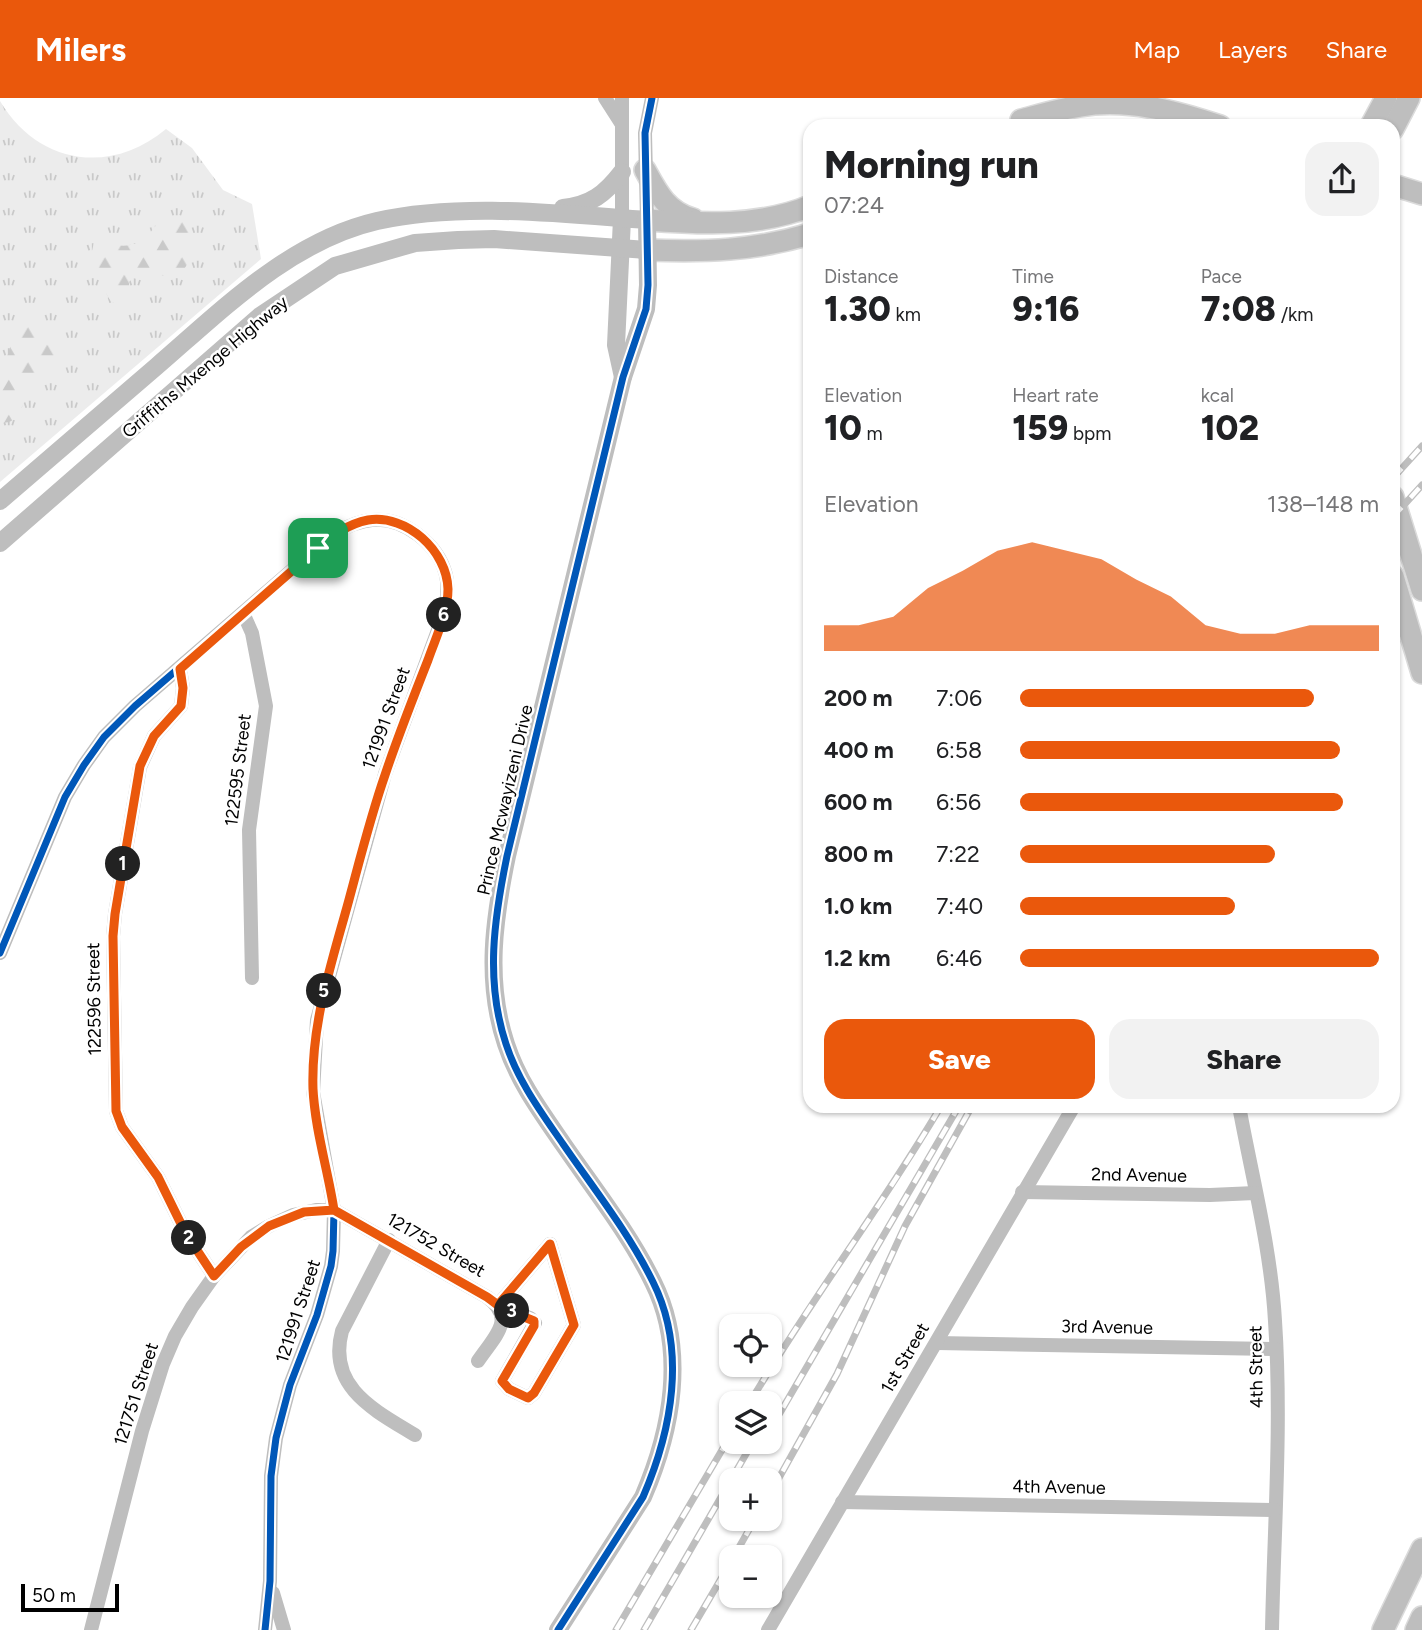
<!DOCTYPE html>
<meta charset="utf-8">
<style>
body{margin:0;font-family:Figtree,sans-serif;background:#f2f2f2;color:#202124;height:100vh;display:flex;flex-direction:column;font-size:26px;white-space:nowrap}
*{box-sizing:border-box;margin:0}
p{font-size:23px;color:#757577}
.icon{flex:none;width:38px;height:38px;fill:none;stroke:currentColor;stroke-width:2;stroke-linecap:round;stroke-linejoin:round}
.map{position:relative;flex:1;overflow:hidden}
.side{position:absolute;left:803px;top:21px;width:597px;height:994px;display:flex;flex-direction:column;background:#fff;border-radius:21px;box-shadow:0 2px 5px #0004}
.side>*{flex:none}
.tools{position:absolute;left:719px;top:1216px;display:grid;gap:14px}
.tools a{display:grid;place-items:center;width:63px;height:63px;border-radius:14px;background:#fff;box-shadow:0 2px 5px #0004;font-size:35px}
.scale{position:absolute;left:21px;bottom:18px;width:98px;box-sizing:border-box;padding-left:7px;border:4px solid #000;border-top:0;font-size:19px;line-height:24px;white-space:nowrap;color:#000;-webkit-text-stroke:5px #fff;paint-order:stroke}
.pin{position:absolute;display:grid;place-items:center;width:60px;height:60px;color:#fff;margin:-30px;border-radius:14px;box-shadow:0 4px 10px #0006}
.km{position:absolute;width:35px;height:35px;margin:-18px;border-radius:50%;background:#222;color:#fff;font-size:19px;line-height:35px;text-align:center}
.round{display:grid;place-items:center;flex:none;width:74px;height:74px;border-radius:21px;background:#f2f2f2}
.overview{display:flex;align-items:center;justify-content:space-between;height:119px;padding:0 21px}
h1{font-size:38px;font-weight:800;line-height:52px}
.metrics{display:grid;grid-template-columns:repeat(3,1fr);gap:10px;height:119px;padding:7px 21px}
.metrics div{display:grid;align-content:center}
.metrics b{font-size:35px;font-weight:800}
.metrics small{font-size:19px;font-weight:400}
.metrics p{font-size:19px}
.chart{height:196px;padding:14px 21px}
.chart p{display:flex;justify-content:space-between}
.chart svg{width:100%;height:126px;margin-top:7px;fill:#ea580c;opacity:.7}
.primary-button{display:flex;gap:14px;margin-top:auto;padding:14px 21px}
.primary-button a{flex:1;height:80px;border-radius:21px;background:#ea580c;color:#fff;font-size:28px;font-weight:800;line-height:80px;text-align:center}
.primary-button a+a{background:#f2f2f2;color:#202124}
ul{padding:0 21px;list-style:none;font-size:23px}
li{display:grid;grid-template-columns:112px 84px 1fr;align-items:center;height:52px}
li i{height:18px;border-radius:9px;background:#ea580c}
header{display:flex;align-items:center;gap:42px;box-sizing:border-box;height:98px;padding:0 35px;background:#ea580c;color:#fff}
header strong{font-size:33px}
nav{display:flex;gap:38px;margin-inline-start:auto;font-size:24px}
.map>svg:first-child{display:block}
.grass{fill:url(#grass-tufts)}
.forest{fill:url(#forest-firs)}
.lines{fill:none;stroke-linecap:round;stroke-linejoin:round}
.primary-casing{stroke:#dbdbdb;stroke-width:24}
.minor{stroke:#bebebe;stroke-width:14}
.tertiary{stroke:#bebebe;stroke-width:18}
.primary{stroke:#bebebe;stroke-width:21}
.rail-casing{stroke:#bebebe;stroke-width:7}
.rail{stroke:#fff;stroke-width:4.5;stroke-dasharray:13;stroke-linecap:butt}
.cycleway-casing{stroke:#fff;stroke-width:11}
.cycleway{stroke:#0057b8;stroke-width:7}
.route-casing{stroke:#fff;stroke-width:14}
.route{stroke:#ea580c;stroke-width:9}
.labels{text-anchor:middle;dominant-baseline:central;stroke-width:5;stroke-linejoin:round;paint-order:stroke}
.street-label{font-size:18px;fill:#000;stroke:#fff}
</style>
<header>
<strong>Milers</strong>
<nav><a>Map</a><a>Layers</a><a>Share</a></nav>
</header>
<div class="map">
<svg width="1422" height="1532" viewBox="0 0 1422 1532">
<defs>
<pattern id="grass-tufts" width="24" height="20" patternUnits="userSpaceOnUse" patternTransform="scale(1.75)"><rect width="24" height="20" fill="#ececec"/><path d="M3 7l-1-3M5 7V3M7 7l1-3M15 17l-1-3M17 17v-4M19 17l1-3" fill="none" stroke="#c9c9c9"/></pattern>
<pattern id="forest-firs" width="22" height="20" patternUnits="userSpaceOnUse" patternTransform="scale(1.75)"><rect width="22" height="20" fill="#ececec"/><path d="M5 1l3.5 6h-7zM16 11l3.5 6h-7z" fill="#c9c9c9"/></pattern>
</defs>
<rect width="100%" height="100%" fill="#fff"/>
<path class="grass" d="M0 3C37 66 110 78 166 31L192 50 223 92 252 106 261 161 0 384Z"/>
<g class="forest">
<path d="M176 118 188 122C192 135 194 168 179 175 167 180 159 174 147 183L133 180 129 184V203L120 207 111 204 106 195 105 180 91 158 94 144C104 142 107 145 116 147 140 151 150 136 162 119Z"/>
<path d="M23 225 36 228 44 238 62 241 67 249C62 266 57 269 39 272 36 280 32 286 28 293 20 308 24 325 0 325V269C13 257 8 237 23 225Z"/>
</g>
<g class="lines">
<defs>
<g id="primary">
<path d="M1021 22C1040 17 1060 11 1080 8 1127 0 1175 13 1220 28"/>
<polyline points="1371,28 1386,0"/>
<polyline points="1393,31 1409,0"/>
<path d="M645 72C657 94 667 114 693 121"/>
<polyline points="1393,87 1422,96"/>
<path d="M647 122C702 126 759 129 810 108"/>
<path d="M647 152C706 154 753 153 810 136"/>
<polyline points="1393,399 1422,492"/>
<polyline points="1393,478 1422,575"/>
<polyline points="1383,1532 1422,1451"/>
<polyline points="1416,1532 1422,1519"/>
</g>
</defs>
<use href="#primary" class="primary-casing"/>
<g class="minor">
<polyline points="605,0 621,25"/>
<polyline points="622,0 622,121"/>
<polyline points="647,122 645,35 652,0"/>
<polyline points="243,515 252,535 266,608 249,732 252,880"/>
<polyline points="180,571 183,590 181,608 154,638 140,669 115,816 113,838 116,1013 122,1029 158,1079 185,1134 214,1178"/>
<path d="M0 855 65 699 84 667 104 639 135 608 335 435C346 429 359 423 372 422 404 419 438 446 446 477 449 490 447 503 444 516L385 676 317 922 313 994 334 1112 333 1153 331 1168 317 1217 290 1287 276 1340 271 1378 270 1483 265 1532"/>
<path d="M1239 1008C1252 1079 1271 1151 1275 1223 1282 1326 1274 1430 1272 1532"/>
<polyline points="1022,1094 1210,1097 1255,1095"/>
<path d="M389 1142 342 1233C327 1289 374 1312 415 1337"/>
<polyline points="498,1207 550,1146"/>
<polyline points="500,1209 530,1220 535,1225 502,1283 509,1291 528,1300 534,1295 574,1227 550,1146"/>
<polyline points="937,1245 1276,1251"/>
<polyline points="842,1404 1274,1412"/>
<polyline points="273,1495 284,1532"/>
<path d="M91 1532 142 1333 163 1266 175 1238 192 1209 214 1178 251 1139 269 1128 293 1117 316 1112H334L487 1199C517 1221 494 1239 478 1263"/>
<polyline points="768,1532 1074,1008"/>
</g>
<g class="tertiary">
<path d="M563 110C591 107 605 96 622 74"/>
<polyline points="622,121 616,247 623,279"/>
<path d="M0 403C52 358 105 313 157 268 222 212 290 143 377 123 461 104 562 116 647 122L648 187 646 211 623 279 507 758C494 821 485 883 506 946 518 983 541 1014 563 1046 594 1091 629 1135 653 1184 687 1252 672 1332 643 1399L558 1532"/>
<polyline points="0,445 260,218 335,168 415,145 458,142 494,141 647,152"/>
</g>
<use href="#primary" class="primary"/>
<defs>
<g id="rail">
<polyline points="1393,380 1422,348"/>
<polyline points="1393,419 1422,387"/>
<path d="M749 1306C809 1204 881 1110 941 1008"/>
<polyline points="770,1332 959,1008"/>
<polyline points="770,1396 837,1276 905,1128 972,1008"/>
<polyline points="733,1460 755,1421"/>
<polyline points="616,1532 732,1335"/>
<polyline points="644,1532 753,1344"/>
<polyline points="691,1532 732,1462"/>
</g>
</defs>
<use href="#rail" class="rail-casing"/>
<use href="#rail" class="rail"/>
<defs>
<g id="cycleway">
<path d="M0 855 65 699 84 667 104 639 135 608 335 435C346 429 359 423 372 422 404 419 438 446 446 477 449 490 447 503 444 516L385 676 317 922 313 994 334 1112 333 1153 331 1168 317 1217 290 1287 276 1340 271 1378 270 1483 265 1532"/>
<path d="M558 1532 643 1399C672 1332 687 1252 653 1184 629 1135 594 1091 563 1046 541 1014 518 983 506 946 485 883 494 821 507 758L623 279 646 211 648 187 645 35 652 0"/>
</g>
</defs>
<use href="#cycleway" class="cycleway-casing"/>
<use href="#cycleway" class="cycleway"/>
</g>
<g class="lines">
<defs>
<path id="route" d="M318 450 180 571 183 590 181 608 154 638 140 668 115 816 113 838 116 1013 122 1029 158 1079 185 1134 214 1178 241 1149 269 1128 304 1114 334 1112 487 1199 500 1209 534 1223V1228L502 1283 509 1291 528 1300 534 1295 574 1227 550 1146 498 1207 487 1199 334 1112C328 1072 315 1032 313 991 311 928 330 870 347 809 359 765 370 720 385 677 398 638 413 600 428 562 436 539 448 515 448 491 447 453 407 416 368 422 348 426 333 437 318 450"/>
</defs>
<use href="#route" class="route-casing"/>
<use href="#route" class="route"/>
</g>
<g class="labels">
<g class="street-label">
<text transform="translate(205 269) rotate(-40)">Griffiths Mxenge Highway</text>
<text transform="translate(386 620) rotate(-70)">121991 Street</text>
<text transform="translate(238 672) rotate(-83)">122595 Street</text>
<text transform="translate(505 702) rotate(-77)">Prince Mcwayizeni Drive</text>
<text transform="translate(94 901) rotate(-91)">122596 Street</text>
<text transform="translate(1139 1077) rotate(1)">2nd Avenue</text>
<text transform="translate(436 1147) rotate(30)">121752 Street</text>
<text transform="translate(298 1213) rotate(-72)">121991 Street</text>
<text transform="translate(1107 1229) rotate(1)">3rd Avenue</text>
<text transform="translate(905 1260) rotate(-60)">1st Street</text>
<text transform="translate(1256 1269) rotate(-91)">4th Street</text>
<text transform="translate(136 1296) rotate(-72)">121751 Street</text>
<text transform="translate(1059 1389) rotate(1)">4th Avenue</text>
</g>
</g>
</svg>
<div class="tools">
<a><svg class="icon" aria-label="locate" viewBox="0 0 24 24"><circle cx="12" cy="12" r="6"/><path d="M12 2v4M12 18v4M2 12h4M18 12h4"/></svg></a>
<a><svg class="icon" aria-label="layers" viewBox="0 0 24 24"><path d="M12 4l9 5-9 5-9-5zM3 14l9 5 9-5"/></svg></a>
<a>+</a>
<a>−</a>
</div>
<div class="scale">50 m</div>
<div class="pin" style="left:318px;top:450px;background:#1e9e55"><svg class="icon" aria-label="arrive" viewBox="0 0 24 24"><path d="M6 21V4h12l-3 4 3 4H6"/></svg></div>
<b class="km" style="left:123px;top:766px">1</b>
<b class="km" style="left:189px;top:1140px">2</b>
<b class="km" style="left:512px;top:1213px">3</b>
<b class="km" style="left:324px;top:893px">5</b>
<b class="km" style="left:444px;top:517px">6</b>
<section class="side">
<div class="overview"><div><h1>Morning run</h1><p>07:24</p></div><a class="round"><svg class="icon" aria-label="share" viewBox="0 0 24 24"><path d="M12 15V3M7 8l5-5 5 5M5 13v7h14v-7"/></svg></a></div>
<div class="metrics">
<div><p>Distance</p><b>1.30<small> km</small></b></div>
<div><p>Time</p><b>9:16</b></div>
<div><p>Pace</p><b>7:08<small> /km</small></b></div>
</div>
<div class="metrics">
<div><p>Elevation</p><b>10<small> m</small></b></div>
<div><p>Heart rate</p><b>159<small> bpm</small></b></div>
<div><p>kcal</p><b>102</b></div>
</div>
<div class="chart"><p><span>Elevation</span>138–148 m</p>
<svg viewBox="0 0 160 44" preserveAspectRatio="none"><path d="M0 44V35L10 35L20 32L30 22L40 16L50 9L60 6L70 9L80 12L90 19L100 25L110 35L120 38L130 38L140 35L150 35L160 35V44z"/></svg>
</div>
<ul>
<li><b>200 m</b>7:06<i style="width:82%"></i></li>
<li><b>400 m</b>6:58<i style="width:89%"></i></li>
<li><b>600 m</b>6:56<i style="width:90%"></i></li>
<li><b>800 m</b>7:22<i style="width:71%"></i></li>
<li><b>1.0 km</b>7:40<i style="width:60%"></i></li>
<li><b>1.2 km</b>6:46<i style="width:100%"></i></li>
</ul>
<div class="primary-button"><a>Save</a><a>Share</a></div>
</section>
</div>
